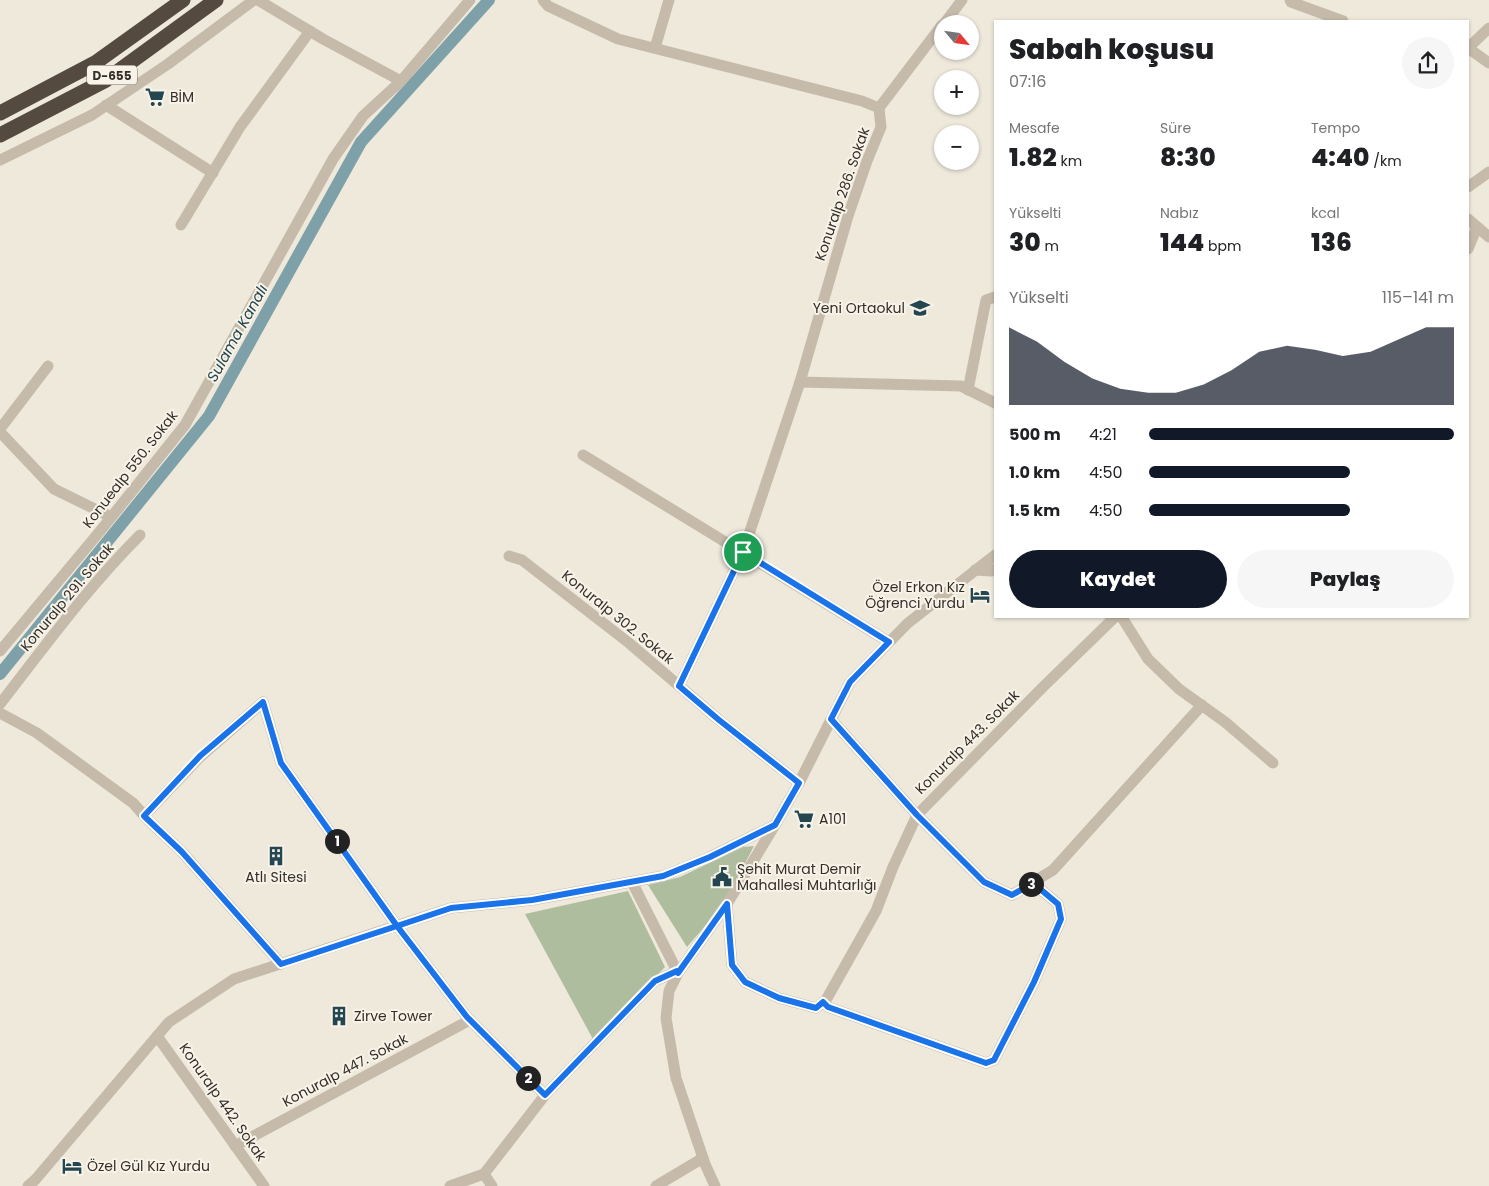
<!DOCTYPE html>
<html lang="tr">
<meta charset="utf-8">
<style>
body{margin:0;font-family:Poppins,sans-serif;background:#f6f6f6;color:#202124;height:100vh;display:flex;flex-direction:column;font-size:19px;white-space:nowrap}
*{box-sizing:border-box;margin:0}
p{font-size:16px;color:#757577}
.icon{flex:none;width:28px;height:28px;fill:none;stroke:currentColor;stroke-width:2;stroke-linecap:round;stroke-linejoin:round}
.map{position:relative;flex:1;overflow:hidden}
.details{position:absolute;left:994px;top:20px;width:475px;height:598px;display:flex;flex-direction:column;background:#fff;border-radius:0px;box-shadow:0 1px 4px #0004}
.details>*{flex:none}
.needle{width:32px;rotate:119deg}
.controls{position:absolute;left:934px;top:15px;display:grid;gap:10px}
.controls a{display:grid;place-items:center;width:45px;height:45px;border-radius:50%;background:#fff;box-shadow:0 1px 4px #0004;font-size:25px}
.pin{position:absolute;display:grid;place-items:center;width:42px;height:42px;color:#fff;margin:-21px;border:2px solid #fff;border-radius:50%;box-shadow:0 1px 5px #0007}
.km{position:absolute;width:25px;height:25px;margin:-12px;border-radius:50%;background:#222;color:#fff;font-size:14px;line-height:25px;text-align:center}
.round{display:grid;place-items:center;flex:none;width:52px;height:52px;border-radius:26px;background:#f6f6f6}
.headline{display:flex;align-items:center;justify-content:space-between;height:85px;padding:0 15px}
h1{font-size:28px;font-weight:800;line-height:38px}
.metrics{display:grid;grid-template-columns:repeat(3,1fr);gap:8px;height:85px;padding:5px 15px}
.metrics div{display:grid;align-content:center}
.metrics b{font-size:25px;font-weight:800}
.metrics small{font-size:14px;font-weight:400}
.metrics p{font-size:14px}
.chart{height:140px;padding:10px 15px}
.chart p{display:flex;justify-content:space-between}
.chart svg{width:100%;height:90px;margin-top:5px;fill:#111827;opacity:.7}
.cta{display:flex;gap:10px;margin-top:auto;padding:10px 15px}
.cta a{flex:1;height:58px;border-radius:30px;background:#111827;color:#fff;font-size:20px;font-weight:800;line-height:58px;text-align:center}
.cta a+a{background:#f6f6f6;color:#202124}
ul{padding:0 15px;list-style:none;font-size:16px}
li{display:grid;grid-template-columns:80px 60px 1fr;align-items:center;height:38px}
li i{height:12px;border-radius:6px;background:#111827}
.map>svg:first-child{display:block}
.green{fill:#adbd9e}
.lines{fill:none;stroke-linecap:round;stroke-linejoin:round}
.canal{stroke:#7ea0a9;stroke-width:12}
.minor{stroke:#c6bbaa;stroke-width:11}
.highway{stroke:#544a40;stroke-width:15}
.route-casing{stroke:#fff;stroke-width:10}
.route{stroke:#1a73e8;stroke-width:6}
.labels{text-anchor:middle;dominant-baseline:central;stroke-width:4;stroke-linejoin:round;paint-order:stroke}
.shield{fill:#f7f3e8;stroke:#6e6962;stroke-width:1}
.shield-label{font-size:12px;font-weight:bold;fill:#342e28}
.poi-label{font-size:14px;fill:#342e28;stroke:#f7f3e8;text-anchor:start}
.street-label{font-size:14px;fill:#342e28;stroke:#f7f3e8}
.water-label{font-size:15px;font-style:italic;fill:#234651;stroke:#f7f3e8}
</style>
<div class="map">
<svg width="1489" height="1186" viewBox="0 0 1489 1186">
<rect width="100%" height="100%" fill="#efe9dc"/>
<g class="green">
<polygon points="754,846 732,888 716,913 687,947 648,885 680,877 743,847"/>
<polygon points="628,891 665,967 594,1041 525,914"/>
</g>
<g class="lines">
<polyline class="canal" points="0,674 209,416 361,142 489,0"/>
<g class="minor">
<polyline points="258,0 323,39 401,81"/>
<polyline points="543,0 548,6 618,39 862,101 879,108 881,127 867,161 848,216 800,382 961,386 995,403"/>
<polyline points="1290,0 1291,2 1343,21"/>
<polyline points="944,24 962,0"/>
<polyline points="655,48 669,0"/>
<polyline points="1468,48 1489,28"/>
<polyline points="1468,48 1489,63"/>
<polyline points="106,105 213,173"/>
<polyline points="879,108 942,25"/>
<polyline points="0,160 92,115 168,64 254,0"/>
<polyline points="1468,187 1489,172"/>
<polyline points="1468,219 1489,237"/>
<polyline points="181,225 240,127 310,31"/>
<polyline points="1468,249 1477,227"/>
<polyline points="968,390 986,300 995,297"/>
<polyline points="0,429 48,366"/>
<polyline points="0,432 54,489 111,517"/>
<polyline points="583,455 889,642"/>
<polyline points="509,556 522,560 629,643 719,720 799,783"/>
<polyline points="975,570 991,571 995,569"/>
<polyline points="1121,616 1148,659 1179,689 1225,722 1273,763"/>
<polyline points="0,651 101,530 185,425 333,159 363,116 401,81 470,0"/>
<polyline points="679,686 743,552 800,382"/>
<path d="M0 704C45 646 88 587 140 535"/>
<polyline points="0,713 37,733 133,803 149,821 182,852 281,964"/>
<polyline points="831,719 917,815 984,882 1012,895 1053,870 1202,705"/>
<polyline points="144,816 200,757 263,702 281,763 397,926 467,1017 545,1095"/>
<polyline points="632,882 678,973"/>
<polyline points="727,904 732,965 745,982 779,998 816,1008 826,1000 876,911 893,867 917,815 1043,687 1116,616"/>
<polyline points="823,1002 828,1007 986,1063 994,1060 1034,982 1061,919 1058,904 1033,883"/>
<polyline points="157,1036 264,1186"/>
<polyline points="235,1146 470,1020"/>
<polyline points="484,1174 492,1186"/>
<polyline points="28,1186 35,1180 169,1022 234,979 451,908 532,900 663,876 710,857 775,825"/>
<polyline points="450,1186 484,1174 545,1095 655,981 677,971"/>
<polyline points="656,1186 703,1158"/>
<polyline points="715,1186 705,1164 676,1078 666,1018 669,991 678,973 727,904 775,825 799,783 850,682 908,623 995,555"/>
</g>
<g class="highway">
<polyline points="0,113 95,63 183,0"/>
<polyline points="0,135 106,80 216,0"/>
</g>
</g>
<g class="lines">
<defs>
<polyline id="route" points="743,552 679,686 719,720 799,783 775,825 710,857 663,876 532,900 451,908 397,926 281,763 263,702 200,756 144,816 182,852 281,964 397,926 467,1017 545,1095 655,981 677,971 678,973 727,904 732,965 745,982 779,998 816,1008 823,1002 828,1007 986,1063 994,1060 1034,982 1061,919 1058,904 1033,883 1012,895 984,882 917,815 831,719 850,682 889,642 743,552"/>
</defs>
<use href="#route" class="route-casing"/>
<use href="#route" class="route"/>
</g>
<defs>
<symbol id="supermarket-bare" viewBox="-9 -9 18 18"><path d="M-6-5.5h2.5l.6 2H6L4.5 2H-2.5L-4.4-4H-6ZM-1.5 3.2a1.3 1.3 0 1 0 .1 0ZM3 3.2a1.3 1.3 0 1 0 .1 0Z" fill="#234651" stroke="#f7f3e8" stroke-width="2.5" paint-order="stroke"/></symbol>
<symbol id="school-bare" viewBox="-9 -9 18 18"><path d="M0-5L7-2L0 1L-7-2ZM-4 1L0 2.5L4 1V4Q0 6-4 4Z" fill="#234651" stroke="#f7f3e8" stroke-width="2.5" paint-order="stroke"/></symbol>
<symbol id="hotel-bare" viewBox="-9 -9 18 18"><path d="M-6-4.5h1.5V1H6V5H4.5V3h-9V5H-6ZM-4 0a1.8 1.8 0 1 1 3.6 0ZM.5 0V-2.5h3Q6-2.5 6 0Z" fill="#234651" stroke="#f7f3e8" stroke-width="2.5" paint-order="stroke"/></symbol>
<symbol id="building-bare" viewBox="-9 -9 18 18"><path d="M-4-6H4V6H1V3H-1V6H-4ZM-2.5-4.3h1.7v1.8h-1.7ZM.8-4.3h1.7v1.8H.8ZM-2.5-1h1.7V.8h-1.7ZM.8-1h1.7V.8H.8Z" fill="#234651" stroke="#f7f3e8" stroke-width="2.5" paint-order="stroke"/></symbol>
<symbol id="civic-bare" viewBox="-9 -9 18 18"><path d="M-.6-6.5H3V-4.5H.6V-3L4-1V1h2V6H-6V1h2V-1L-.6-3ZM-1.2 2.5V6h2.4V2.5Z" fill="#234651" stroke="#f7f3e8" stroke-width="2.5" paint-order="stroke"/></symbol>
</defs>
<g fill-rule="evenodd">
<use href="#supermarket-bare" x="141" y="83" width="28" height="28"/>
<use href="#school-bare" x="906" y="294" width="28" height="28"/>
<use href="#hotel-bare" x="966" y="581" width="28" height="28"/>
<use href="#supermarket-bare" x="790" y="805" width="28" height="28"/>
<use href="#building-bare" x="262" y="842" width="28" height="28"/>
<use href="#civic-bare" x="708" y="863" width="28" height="28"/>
<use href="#building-bare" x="325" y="1002" width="28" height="28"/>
<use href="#hotel-bare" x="58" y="1152" width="28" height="28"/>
</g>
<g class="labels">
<rect class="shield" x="87" y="65.5" width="50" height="19" rx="4"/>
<g class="shield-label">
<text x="112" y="75">D-655</text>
</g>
<g class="poi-label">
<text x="170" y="97">BİM</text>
<text x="905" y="308" text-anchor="end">Yeni Ortaokul</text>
<text x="965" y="587" text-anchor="end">Özel Erkon Kız<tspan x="965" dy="16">Öğrenci Yurdu</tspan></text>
<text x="819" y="819">A101</text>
<text x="737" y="869">Şehit Murat Demir<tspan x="737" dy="16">Mahallesi Muhtarlığı</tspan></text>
<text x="276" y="877" text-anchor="middle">Atlı Sitesi</text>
<text x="354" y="1016">Zirve Tower</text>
<text x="87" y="1166">Özel Gül Kız Yurdu</text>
</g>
<g class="street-label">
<text transform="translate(842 194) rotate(-71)">Konuralp 286. Sokak</text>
<text transform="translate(130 469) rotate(-52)">Konuealp 550. Sokak</text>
<text transform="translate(67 597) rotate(-50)">Konuralp 291. Sokak</text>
<text transform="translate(618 617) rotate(39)">Konuralp 302. Sokak</text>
<text transform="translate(967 742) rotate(-45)">Konuralp 443. Sokak</text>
<text transform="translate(345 1070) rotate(-28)">Konuralp 447. Sokak</text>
<text transform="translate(223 1102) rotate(55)">Konuralp 442. Sokak</text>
</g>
<g class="water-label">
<text transform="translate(237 333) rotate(-61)">Sulama Kanalı</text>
</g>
</g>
</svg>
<div class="controls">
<a><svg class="needle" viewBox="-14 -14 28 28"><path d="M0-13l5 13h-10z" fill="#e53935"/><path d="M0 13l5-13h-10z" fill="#757577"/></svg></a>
<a>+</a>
<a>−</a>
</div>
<div class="pin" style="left:743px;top:552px;background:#1e9e55"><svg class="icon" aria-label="arrive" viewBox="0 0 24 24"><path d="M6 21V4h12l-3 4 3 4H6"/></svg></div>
<b class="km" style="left:337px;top:841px">1</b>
<b class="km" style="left:528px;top:1078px">2</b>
<b class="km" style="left:1031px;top:884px">3</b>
<section class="details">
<div class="headline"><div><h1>Sabah koşusu</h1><p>07:16</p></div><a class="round"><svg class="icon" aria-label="share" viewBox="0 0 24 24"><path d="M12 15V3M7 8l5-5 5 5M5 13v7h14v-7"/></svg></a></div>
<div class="metrics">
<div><p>Mesafe</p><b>1.82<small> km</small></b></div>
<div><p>Süre</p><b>8:30</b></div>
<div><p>Tempo</p><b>4:40<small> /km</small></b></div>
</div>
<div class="metrics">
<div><p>Yükselti</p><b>30<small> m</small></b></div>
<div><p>Nabız</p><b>144<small> bpm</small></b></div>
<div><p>kcal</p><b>136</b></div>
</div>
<div class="chart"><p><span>Yükselti</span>115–141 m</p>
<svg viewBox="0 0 160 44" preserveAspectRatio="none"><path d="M0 44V6L10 13L20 23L30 31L40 36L50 38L60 38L70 34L80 27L90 18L100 15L110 17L120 20L130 18L140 12L150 6L160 6V44z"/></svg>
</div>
<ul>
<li><b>500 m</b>4:21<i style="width:100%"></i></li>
<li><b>1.0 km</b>4:50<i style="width:66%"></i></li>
<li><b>1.5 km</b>4:50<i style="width:66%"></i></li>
</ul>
<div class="cta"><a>Kaydet</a><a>Paylaş</a></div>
</section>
</div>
